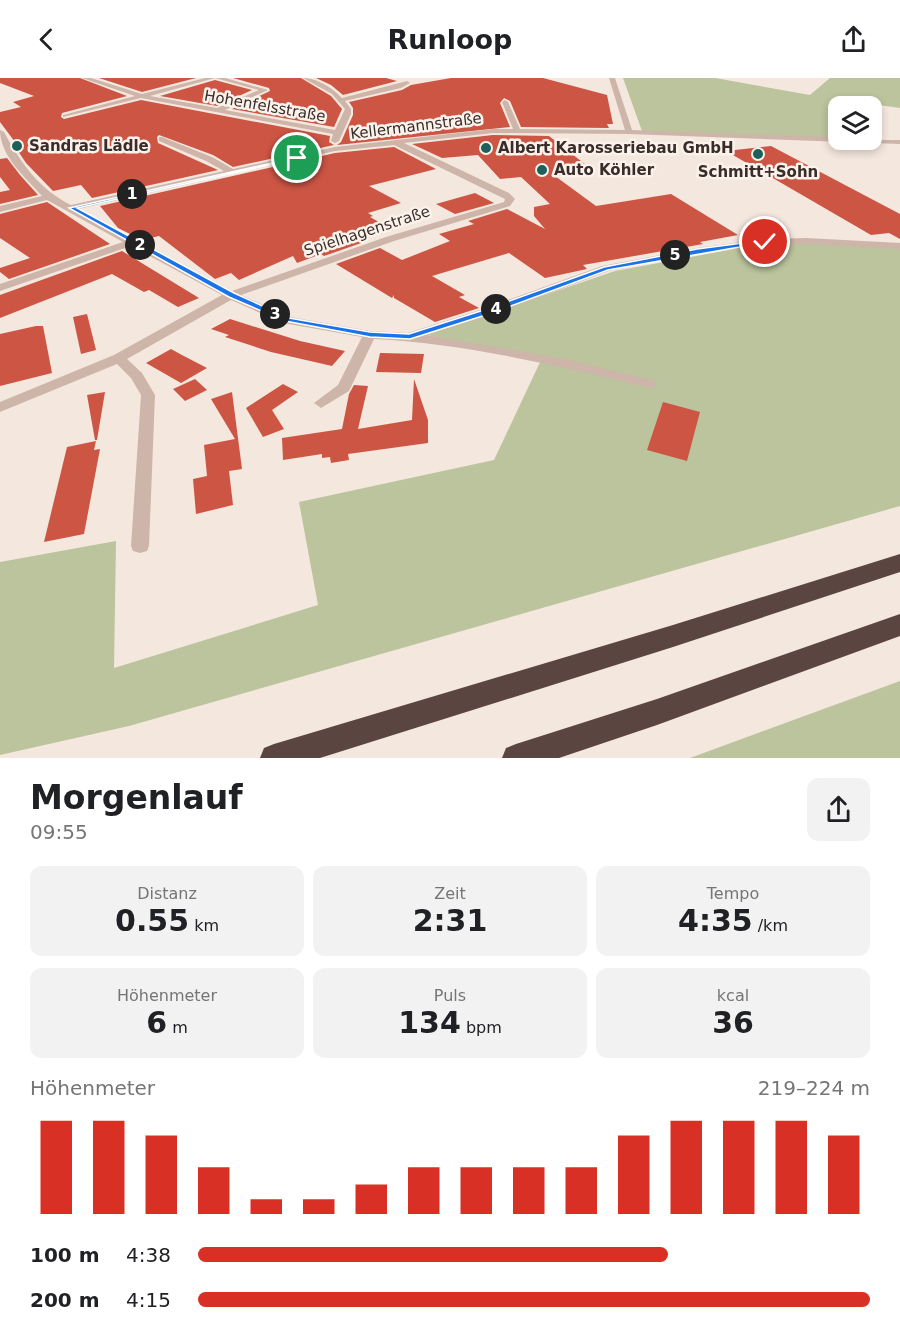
<!DOCTYPE html>
<html lang="de">
<meta charset="utf-8">
<style>
body{margin:0;font-family:"DejaVu Sans",sans-serif;background:#f2f2f2;color:#202124;height:100vh;display:flex;flex-direction:column;font-size:22px;white-space:nowrap}
*{box-sizing:border-box;margin:0}
p{font-size:20px;color:#757577}
.icon{flex:none;width:33px;height:33px;fill:none;stroke:currentColor;stroke-width:2;stroke-linecap:round;stroke-linejoin:round}
.map{position:relative;height:680px;overflow:hidden}
.details{display:flex;flex-direction:column;background:#fff;flex:1}
.details>*{flex:none}
.fabs{position:absolute;left:828px;top:18px;display:grid;gap:12px}
.fabs a{display:grid;place-items:center;width:54px;height:54px;border-radius:12px;background:#fff;box-shadow:0 3px 9px #0003;font-size:30px}
.pin{position:absolute;display:grid;place-items:center;width:51px;height:51px;color:#fff;margin:-26px;border:3px solid #fff;border-radius:50%;box-shadow:0 2px 6px #0007}
.km{position:absolute;width:30px;height:30px;margin:-15px;border-radius:50%;background:#222;color:#fff;font-size:16px;line-height:30px;text-align:center}
.round{display:grid;place-items:center;flex:none;width:63px;height:63px;border-radius:12px;background:#f2f2f2}
.summary{display:flex;align-items:center;justify-content:space-between;height:102px;padding:0 30px}
h1{font-size:33px;font-weight:800;line-height:45px}
.stats{display:grid;grid-template-columns:repeat(3,1fr);gap:9px;height:102px;padding:6px 30px}
.stats div{display:grid;align-content:center;border-radius:12px;background:#f2f2f2;text-align:center}
.stats b{font-size:30px;font-weight:800}
.stats small{font-size:16px;font-weight:400}
.stats p{font-size:16px}
.chart{height:168px;padding:12px 30px}
.chart p{display:flex;justify-content:space-between}
.chart svg{width:100%;height:108px;margin-top:6px;stroke:#d93025;stroke-width:6}
ul{padding:0 30px;list-style:none;font-size:20px}
li{display:grid;grid-template-columns:96px 72px 1fr;align-items:center;height:45px}
li i{height:15px;border-radius:8px;background:#d93025}
header{display:flex;justify-content:space-between;align-items:center;height:78px;padding:0 30px;background:#fff;font-size:27px;font-weight:800}
.map>svg:first-child{display:block}
.green{fill:#bcc49d}
.building{fill:#cd5544}
.lines{fill:none;stroke-linecap:round;stroke-linejoin:round}
.minor{fill:#cdb5a9;fill-rule:evenodd}
.highway{fill:#5b4540;fill-rule:evenodd}
.route{fill:#1a73e8;stroke:#fff;stroke-width:1.5}
.poi-dot{fill:#1c5f5b;stroke:#fbf2eb;stroke-width:2}
.labels{text-anchor:middle;dominant-baseline:central;stroke-width:5;stroke-linejoin:round;paint-order:stroke}
.far-street-label{font-size:15px;fill:#3a2d29;stroke:#fbf2eb}
.far-poi-label{font-size:15px;font-weight:bold;fill:#3a2d29;stroke:#fbf2eb;text-anchor:start}
</style>
<header><svg class="icon" aria-label="back" viewBox="0 0 24 24"><path d="M15 5l-7 7 7 7"/></svg>Runloop<svg class="icon" aria-label="share" viewBox="0 0 24 24"><path d="M12 15V3M7 8l5-5 5 5M5 13v7h14v-7"/></svg></header>
<div class="map">
<svg width="900" height="680" viewBox="0 0 900 680">
<rect width="100%" height="100%" fill="#f4e7de"/>
<g class="green">
<polygon points="623,0 715,0 810,17 830,0 900,0 900,30 844,22 850,28 838,28 838,60 642,53"/>
<polygon points="783,162 900,166 900,428 129,648 0,677 0,484 116,463 114,590 318,527 299,424 494,382 542,280 427,257 615,193"/>
<polygon points="900,603 900,680 690,680"/>
</g>
<g class="building">
<polygon points="0,0 80,0 127,18 62,35 61,39 64,41 141,22 330,58 329,64 334,67 233,89 213,77 159,57 157,59 158,65 218,92 92,120 81,107 53,113 26,85 18,73 21,72 0,44 0,34 21,29 13,24 34,18 0,5"/>
<polygon points="99,0 196,0 142,14"/>
<polygon points="233,0 301,0 331,18 342,31 334,49 232,31 270,13 269,10"/>
<polygon points="316,0 386,0 397,3 343,17 331,7"/>
<polygon points="451,0 543,0 607,17 613,46 607,46 609,50 521,49 510,23 504,20 500,25 510,49 337,67 341,64 353,37 353,30 349,24 402,12 411,7"/>
<polygon points="215,2 252,12 217,28 160,18"/>
<polygon points="493,57 549,58 595,94 555,98 596,128 671,116 738,157 700,164 703,166 583,187 587,191 545,200 509,175 432,198 465,217 459,219 479,230 435,244 394,220 394,217 392,220 336,186 380,170 402,182 450,163 439,156 474,146 468,143 507,131 545,151 534,138 534,129 550,126 521,99 500,101 478,77 442,80 412,66"/>
<polygon points="771,68 900,136 900,161 889,155 871,157 726,73"/>
<polygon points="394,69 436,91 369,108 401,125 368,135 373,138 370,139 393,152 363,161 367,163 324,178 321,176 297,185 293,178 239,202 231,195 215,201 159,158 142,162 118,150 100,128 335,75"/>
<polygon points="7,80 20,97 38,117 0,126 0,114 10,112 0,99 0,81"/>
<polygon points="475,115 494,125 455,136 436,126"/>
<polygon points="47,124 110,166 9,201 0,194 0,190 30,180 0,160 0,136"/>
<polygon points="122,173 199,220 178,229 149,212 144,214 112,196 0,240 0,217"/>
<polygon points="87,236 96,272 81,276 73,239"/>
<polygon points="230,241 300,263 345,273 332,288 271,274 225,259 229,257 211,251"/>
<polygon points="36,248 43,248 52,295 0,308 0,256"/>
<polygon points="171,271 180,276 207,290 181,305 146,285"/>
<polygon points="380,275 424,276 421,295 376,294"/>
<polygon points="195,301 207,312 185,323 173,311"/>
<polygon points="414,301 428,342 428,365 348,376 349,382 331,385 330,379 322,380 322,376 283,382 282,360 342,351 349,316 354,307 368,308 358,351 412,342"/>
<polygon points="283,306 298,314 272,332 284,351 263,359 246,330"/>
<polygon points="105,314 97,362 95,362 87,317"/>
<polygon points="232,314 242,391 229,393 233,427 196,436 193,401 207,398 204,367 235,361 211,321"/>
<polygon points="663,324 700,334 687,383 647,372"/>
<polygon points="96,363 94,372 100,371 84,456 44,464 67,369"/>
</g>
<g class="lines">
<g class="minor">
<path d="M82 0H91L142 16 205 0H215L150 18 217 30 259 12 215 0H225L268 12 225 32 335 52 345 31 332 16 303 0C317 0 333 10 342 20L407 3 410 5 401 10 345 23 351 31V36L339 63 335 65 331 63 333 56 141 20 63 39V37L135 18Z"/>
<path d="M609 0H615L632 52 838 59V62H900V66L629 56 493 55 404 65 509 115 515 121 510 128 394 163 241 217 290 239 370 253 408 255 486 230 602 188 697 170 765 161 807 160 900 165V171L807 166 765 167 697 176 609 193 494 236 427 257 565 281 655 303 657 306 655 309 650 310C559 288 468 266 374 261L349 313 321 330 314 325 338 307 362 259 283 245 231 222 127 281 142 295 155 317 149 468 147 473 140 475 133 473 131 468 141 317 131 300 117 286 0 334V324L114 277 222 217 131 168 0 213V206L123 164 47 122 0 134V128L42 118C25 99 0 78 0 52L4 54C21 85 39 111 71 127L224 93 206 83 159 63V59H162L212 79 233 91 335 69 493 51H513L502 24 505 22 508 24 520 51 625 52ZM394 67 505 121 504 124 386 159 232 213 78 131 335 73Z"/>
</g>
<g class="highway">
<polygon points="900,476 900,494 673,569 320,680 260,680 264,670 274,666 673,547"/>
<polygon points="900,536 900,558 657,647 559,680 502,680 506,670 516,666 657,621"/>
</g>
</g>
<polygon class="route" points="299,79 297,81 77,130 234,215 289,240 370,254 409,256 487,231 604,189 697,171 765,162 768,164 608,192 492,235 410,261 370,259 285,243 229,219 69,130"/>
<g class="poi-dot">
<circle cx="17" cy="68" r="6"/>
<circle cx="486" cy="70" r="6"/>
<circle cx="758" cy="76" r="6"/>
<circle cx="542" cy="92" r="6"/>
</g>
<g class="labels">
<g class="far-street-label">
<text transform="translate(265 28) rotate(10)">Hohenfelsstraße</text>
<text transform="translate(416 48) rotate(-7)">Kellermannstraße</text>
<text transform="translate(367 153) rotate(-18)">Spielhagenstraße</text>
</g>
<g class="far-poi-label">
<text x="29" y="68">Sandras Lädle</text>
<text x="498" y="70">Albert Karosseriebau GmbH</text>
<text x="554" y="92">Auto Köhler</text>
<text x="758" y="94" text-anchor="middle">Schmitt+Sohn</text>
</g>
</g>
</svg>
<div class="fabs">
<a><svg class="icon" aria-label="layers" viewBox="0 0 24 24"><path d="M12 4l9 5-9 5-9-5zM3 14l9 5 9-5"/></svg></a>
</div>
<div class="pin" style="left:297px;top:80px;background:#1e9e55"><svg class="icon" aria-label="arrive" viewBox="0 0 24 24"><path d="M6 21V4h12l-3 4 3 4H6"/></svg></div>
<div class="pin" style="left:765px;top:164px;background:#d93025"><svg class="icon" aria-label="check" viewBox="0 0 24 24"><path d="M5 12l5 5 9-10"/></svg></div>
<b class="km" style="left:132px;top:116px">1</b>
<b class="km" style="left:140px;top:167px">2</b>
<b class="km" style="left:275px;top:236px">3</b>
<b class="km" style="left:496px;top:231px">4</b>
<b class="km" style="left:675px;top:177px">5</b>
</div>
<section class="details">
<div class="summary"><div><h1>Morgenlauf</h1><p>09:55</p></div><a class="round"><svg class="icon" aria-label="share" viewBox="0 0 24 24"><path d="M12 15V3M7 8l5-5 5 5M5 13v7h14v-7"/></svg></a></div>
<div class="stats">
<div><p>Distanz</p><b>0.55<small> km</small></b></div>
<div><p>Zeit</p><b>2:31</b></div>
<div><p>Tempo</p><b>4:35<small> /km</small></b></div>
</div>
<div class="stats">
<div><p>Höhenmeter</p><b>6<small> m</small></b></div>
<div><p>Puls</p><b>134<small> bpm</small></b></div>
<div><p>kcal</p><b>36</b></div>
</div>
<div class="chart"><p><span>Höhenmeter</span>219–224 m</p>
<svg viewBox="0 0 160 44" preserveAspectRatio="none"><path d="M5 44V6M15 44V6M25 44V12M35 44V25M45 44V38M55 44V38M65 44V32M75 44V25M85 44V25M95 44V25M105 44V25M115 44V12M125 44V6M135 44V6M145 44V6M155 44V12"/></svg>
</div>
<ul>
<li><b>100 m</b>4:38<i style="width:70%"></i></li>
<li><b>200 m</b>4:15<i style="width:100%"></i></li>
</ul>
</section>
